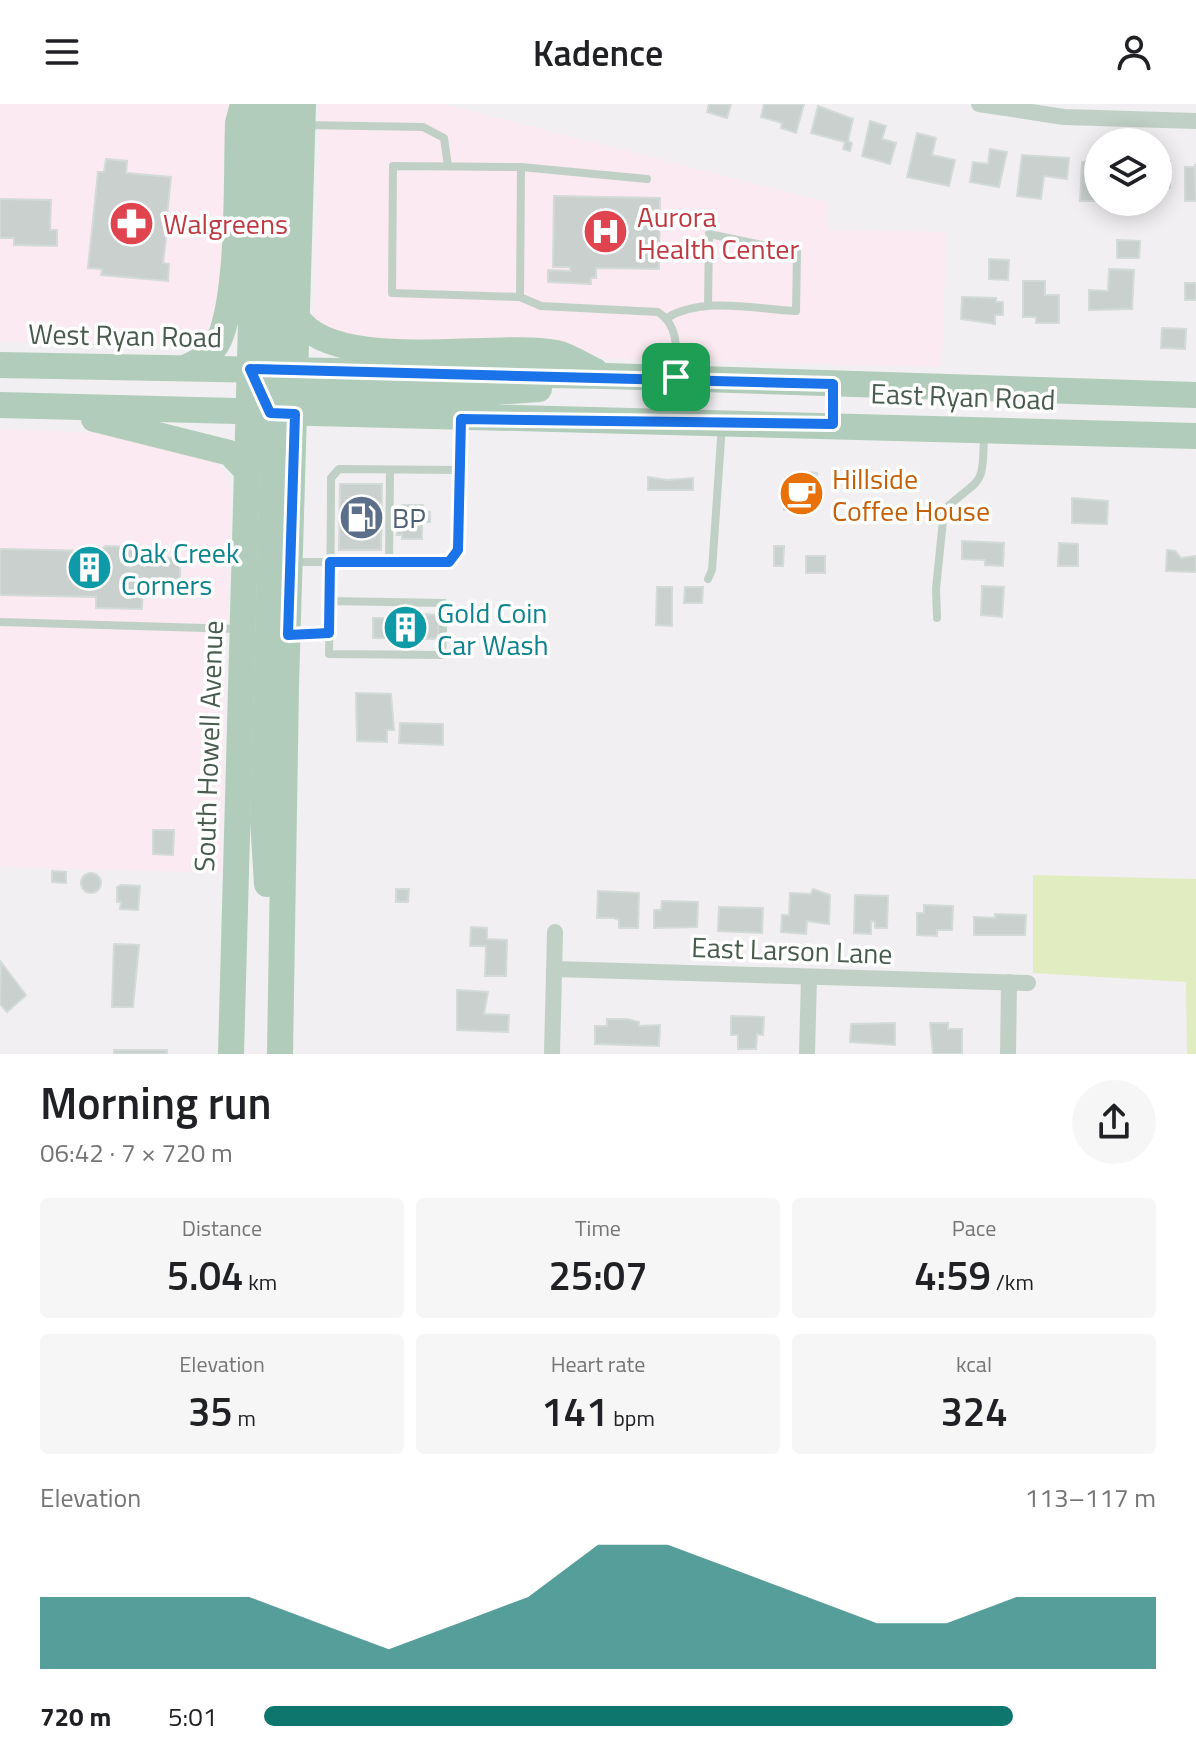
<!DOCTYPE html>
<meta charset="utf-8">
<style>
body{margin:0;font-family:"Titillium Web",sans-serif;background:#f6f6f6;color:#202124;height:100vh;display:flex;flex-direction:column;font-size:30px;white-space:nowrap}
*{box-sizing:border-box;margin:0}
p{font-size:26px;color:#757577}
.icon{flex:none;width:44px;height:44px;fill:none;stroke:currentColor;stroke-width:2;stroke-linecap:round;stroke-linejoin:round}
.map{position:relative;height:950px;overflow:hidden}
.sheet{display:flex;flex-direction:column;background:#fff;flex:1}
.sheet>*{flex:none}
.buttons{position:absolute;left:1084px;top:24px;display:grid;gap:16px}
.buttons a{display:grid;place-items:center;width:88px;height:88px;border-radius:50%;background:#fff;box-shadow:0 4px 20px #0003;font-size:40px}
.pin{position:absolute;display:grid;place-items:center;width:68px;height:68px;color:#fff;margin:-34px;border-radius:16px;box-shadow:0 4px 12px #0006}
.round{display:grid;place-items:center;flex:none;width:84px;height:84px;border-radius:42px;background:#f6f6f6}
.head{display:flex;align-items:center;justify-content:space-between;height:136px;padding:0 40px}
h1{font-size:44px;font-weight:600;line-height:60px}
.stats{display:grid;grid-template-columns:repeat(3,1fr);gap:12px;height:136px;padding:8px 40px}
.stats div{display:grid;align-content:center;border-radius:8px;background:#f6f6f6;text-align:center}
.stats b{font-size:40px;font-weight:600}
.stats small{font-size:22px;font-weight:400}
.stats p{font-size:22px}
.chart{height:224px;padding:16px 40px}
.chart p{display:flex;justify-content:space-between}
.chart svg{width:100%;height:144px;margin-top:8px;fill:#0f766e;opacity:.7}
ul{padding:0 40px;list-style:none;font-size:26px}
li{display:grid;grid-template-columns:128px 96px 1fr;align-items:center;height:60px}
li i{height:20px;border-radius:10px;background:#0f766e}
header{display:flex;justify-content:space-between;align-items:center;height:104px;padding:0 40px;background:#fff;font-size:36px;font-weight:600}
.map>svg:first-child{display:block}
.commercial{fill:#fbeaf1}
.green{fill:#e1ecc0}
.building{fill:#c9d0cd;stroke:#d3dad7;stroke-width:2}
.lines{fill:none;stroke-linecap:round;stroke-linejoin:round}
.service{stroke:#c0d0c6;stroke-width:8}
.minor{stroke:#c0d0c6;stroke-width:16}
.primary{stroke:#b1ccba;stroke-width:26}
.route-casing{stroke:#fff;stroke-width:16}
.route{stroke:#1a73e8;stroke-width:10}
.labels{text-anchor:middle;dominant-baseline:central;stroke-width:7;stroke-linejoin:round;paint-order:stroke}
.health-label{font-size:28px;fill:#be3a42;stroke:#fff;text-anchor:start}
.street-label{font-size:28px;fill:#485b4e;stroke:#fff}
.food-label{font-size:28px;fill:#c56008;stroke:#fff;text-anchor:start}
.service-label{font-size:28px;fill:#4e5e75;stroke:#fff;text-anchor:start}
.culture-label{font-size:28px;fill:#0d838f;stroke:#fff;text-anchor:start}
</style>
<header><svg class="icon" aria-label="menu" viewBox="0 0 24 24"><path d="M4 6h16M4 12h16M4 18h16"/></svg>Kadence<svg class="icon" aria-label="person" viewBox="0 0 24 24"><circle cx="12" cy="8" r="4"/><path d="M4 21q1-7 8-7t8 7"/></svg></header>
<div class="map">
<svg width="1196" height="950" viewBox="0 0 1196 950">
<rect width="100%" height="100%" fill="#f1eff1"/>
<g class="commercial">
<polygon points="0,0 232,0 223,190 203,241 0,238"/>
<polygon points="320,0 444,0 827,98 829,126 946,128 942,263 610,255 557,243 378,241 326,230 314,211"/>
<polygon points="0,325 102,329 218,359 226,370 230,383 221,769 0,763"/>
</g>
<polygon class="green" points="1033,771 1196,775 1196,950 1187,950 1186,878 1033,869"/>
<g class="building">
<polygon points="709,0 731,0 727,14 707,8"/>
<polygon points="764,0 804,0 796,29 781,24 782,19 761,13"/>
<polygon points="818,2 853,15 848,37 852,39 850,47 843,45 845,38 811,29"/>
<polygon points="870,17 886,22 882,35 896,39 890,60 862,52"/>
<polygon points="917,29 936,34 932,51 955,56 949,82 907,73"/>
<polygon points="990,45 1007,48 999,83 970,78 973,58 988,60"/>
<polygon points="1022,51 1069,54 1067,75 1044,72 1041,95 1017,92"/>
<polygon points="106,55 127,57 126,69 171,73 167,112 173,113 172,126 167,126 163,159 169,160 168,177 101,171 102,165 88,164 98,68 104,68"/>
<polygon points="1092,56 1098,56 1098,97 1080,97 1082,58"/>
<rect x="1158" y="57" width="12" height="27"/>
<polygon points="1195,60 1196,97 1185,97 1185,63 1195,63"/>
<polygon points="554,92 660,94 659,165 596,164 596,174 591,174 591,180 548,178 548,166 570,167 570,163 553,163"/>
<polygon points="0,95 51,96 50,126 57,126 57,142 14,141 14,134 0,134"/>
<polygon points="1117,136 1140,137 1139,154 1117,154"/>
<polygon points="989,155 1009,156 1008,176 989,175"/>
<polygon points="1109,165 1134,166 1132,205 1089,206 1089,186 1108,187"/>
<polygon points="1023,177 1045,177 1045,191 1059,191 1059,219 1036,219 1036,213 1023,213"/>
<rect x="1185" y="179" width="11" height="17"/>
<polygon points="962,193 996,194 996,198 1003,198 1003,211 995,211 995,220 961,215"/>
<polygon points="1162,224 1186,225 1185,245 1161,244"/>
<polygon points="803,368 817,369 816,405 784,406 785,374 803,374"/>
<polygon points="648,373 667,376 693,374 693,386 648,386"/>
<polygon points="340,380 382,380 381,446 339,446"/>
<polygon points="1072,394 1108,397 1107,420 1072,419"/>
<polygon points="403,401 423,401 422,407 430,408 430,418 422,418 422,435 402,435 402,431 397,431 398,403"/>
<polygon points="962,437 1004,439 1003,462 985,461 985,456 962,455"/>
<polygon points="1059,439 1078,440 1078,462 1058,462"/>
<polygon points="106,442 136,443 144,446 144,453 180,454 180,475 143,474 142,505 96,504 96,493 0,491 0,445 97,447"/>
<polygon points="774,442 784,442 783,462 774,462"/>
<polygon points="1167,446 1175,447 1181,454 1196,452 1196,468 1166,467"/>
<rect x="806" y="452" width="19" height="17"/>
<polygon points="982,482 1004,483 1002,513 981,511"/>
<polygon points="657,483 672,483 672,522 656,521"/>
<polygon points="685,483 703,483 702,499 684,499"/>
<polygon points="426,510 439,511 438,535 373,534 373,514 426,515"/>
<polygon points="356,589 391,590 394,626 387,626 387,638 357,637"/>
<polygon points="400,619 443,620 443,641 399,639"/>
<polygon points="153,726 174,726 173,751 153,750"/>
<polygon points="52,767 66,768 66,779 52,778"/>
<circle cx="91" cy="779" r="10"/>
<polygon points="121,781 140,782 138,806 120,805 121,798 117,798 117,783"/>
<polygon points="396,785 409,785 408,798 396,798"/>
<polygon points="813,785 830,791 829,820 807,817 806,830 781,828 782,811 789,811 790,789 811,790"/>
<polygon points="598,787 639,789 638,824 619,824 619,816 614,814 597,814"/>
<polygon points="855,791 888,792 887,824 875,824 875,818 871,817 871,830 854,829"/>
<polygon points="662,797 698,798 697,823 654,824 654,806 661,806"/>
<polygon points="924,801 953,802 952,826 937,826 937,832 917,831 917,809 924,809"/>
<polygon points="719,803 763,804 762,829 718,827"/>
<polygon points="995,810 1026,811 1025,831 974,831 974,813 995,814"/>
<polygon points="471,823 487,824 487,835 507,836 506,872 485,872 486,842 470,842"/>
<polygon points="114,840 139,841 133,903 112,903"/>
<polygon points="1,858 26,891 7,908 0,900"/>
<polygon points="457,886 488,888 484,910 509,911 508,928 457,926"/>
<polygon points="731,912 764,913 763,931 757,930 756,945 738,945 738,931 731,931"/>
<polygon points="607,915 627,915 639,918 639,922 660,921 659,942 595,940 595,922 607,922"/>
<polygon points="895,919 895,941 850,938 851,920"/>
<polygon points="930,919 948,919 948,925 962,925 962,950 933,950"/>
<rect x="114" y="946" width="53" height="4"/>
</g>
<g class="lines">
<g class="service">
<polyline points="304,21 423,23 444,34 448,62"/>
<path d="M521 63 520 193 541 202 658 208C680 222 676 248 676 271"/>
<polyline points="520,193 392,189 393,62 521,63 647,75"/>
<path d="M667 214C702 192 755 205 796 207L797 148 709 130 708 202"/>
<polyline points="833,319 833,284"/>
<polyline points="292,458 449,458 458,446 461,316"/>
<polyline points="389,458 390,366"/>
<polyline points="708,475 712,466 722,321"/>
<path d="M330 497 444 499 442 551 329 550C330 491 331 433 331 374L339 365 459 366"/>
<path d="M937 514 936 485 944 406C982 371 983 386 984 330"/>
<polyline points="0,518 239,525"/>
<polyline points="293,530 329,529"/>
</g>
<g class="minor">
<polyline points="979,0 1064,13 1196,17"/>
<polyline points="555,865 1028,879"/>
<polyline points="552,950 555,828"/>
<polyline points="807,950 809,873"/>
<polyline points="1008,950 1009,878"/>
</g>
<g class="primary">
<path d="M296 212C332 272 494 237 556 249 569 252 583 261 595 267"/>
<polyline points="0,261 606,272 1196,291"/>
<path d="M187 263C201 256 212 251 219 236 240 188 236 74 238 19L243 0"/>
<polyline points="275,280 272,231 280,0"/>
<polyline points="265,292 273,325 273,350 263,716 267,780"/>
<polyline points="279,292 295,288 452,291 539,285"/>
<path d="M0 301C399 313 797 319 1196 332"/>
<polyline points="94,315 230,349 246,366"/>
<polyline points="231,950 257,0"/>
<polyline points="280,950 286,582 303,0"/>
</g>
</g>
<g class="lines">
<defs>
<polygon id="route" points="250,265 833,280 833,320 461,315 458,446 449,458 330,458 329,529 288,531 295,310 270,309"/>
</defs>
<use href="#route" class="route-casing"/>
<use href="#route" class="route"/>
</g>
<defs>
<symbol id="pharmacy-disc" viewBox="-11 -11 22 22"><circle r="9.5" fill="#e0444e" stroke="#fff"/><path d="M-2-6h4v4h4v4h-4v4h-4v-4h-4v-4h4Z" fill="#fff"/></symbol>
<symbol id="hospital-disc" viewBox="-11 -11 22 22"><circle r="9.5" fill="#e0444e" stroke="#fff"/><path d="M-5-5h3v3.5h4V-5h3V5h-3V1.5h-4V5h-3Z" fill="#fff"/></symbol>
<symbol id="cafe-disc" viewBox="-11 -11 22 22"><circle r="9.5" fill="#e8710a" stroke="#fff"/><path d="M-5.5-4.5H6V0H3Q3 3.5 0 3.5H-2.5Q-5.5 3.5-5.5 0ZM3-3.2v2h1.7v-2ZM-6 4.5H4V6H-6Z" fill="#fff"/></symbol>
<symbol id="fuel-disc" viewBox="-11 -11 22 22"><circle r="9.5" fill="#5c6f8a" stroke="#fff"/><path d="M-5.5-6h7V0h2V4h1.3V-2.5L3-4.5l.8-.8L6-3V5H2.5V1h-1V6h-7ZM-4.2-4.7v3.2H.2V-4.7Z" fill="#fff"/></symbol>
<symbol id="building-disc" viewBox="-11 -11 22 22"><circle r="9.5" fill="#0f9aa8" stroke="#fff"/><path d="M-4-6H4V6H1V3H-1V6H-4ZM-2.5-4.3h1.7v1.8h-1.7ZM.8-4.3h1.7v1.8H.8ZM-2.5-1h1.7V.8h-1.7ZM.8-1h1.7V.8H.8Z" fill="#fff"/></symbol>
</defs>
<g fill-rule="evenodd">
<use href="#pharmacy-disc" x="106" y="94" width="51" height="51"/>
<use href="#hospital-disc" x="580" y="102" width="51" height="51"/>
<use href="#cafe-disc" x="776" y="364" width="51" height="51"/>
<use href="#fuel-disc" x="336" y="388" width="51" height="51"/>
<use href="#building-disc" x="64" y="438" width="51" height="51"/>
<use href="#building-disc" x="380" y="498" width="51" height="51"/>
</g>
<g class="labels">
<g class="health-label">
<text x="637" y="112">Aurora<tspan x="637" dy="32">Health Center</tspan></text>
<text x="163" y="119">Walgreens</text>
</g>
<g class="street-label">
<text transform="translate(125 231) rotate(1)">West Ryan Road</text>
<text transform="translate(963 292) rotate(2)">East Ryan Road</text>
<text transform="translate(208 642) rotate(-88)">South Howell Avenue</text>
<text transform="translate(792 846) rotate(2)">East Larson Lane</text>
</g>
<g class="food-label">
<text x="832" y="374">Hillside<tspan x="832" dy="32">Coffee House</tspan></text>
</g>
<g class="service-label">
<text x="392" y="413">BP</text>
</g>
<g class="culture-label">
<text x="121" y="448">Oak Creek<tspan x="121" dy="32">Corners</tspan></text>
<text x="437" y="508">Gold Coin<tspan x="437" dy="32">Car Wash</tspan></text>
</g>
</g>
</svg>
<div class="buttons">
<a><svg class="icon" aria-label="layers" viewBox="0 0 24 24"><path d="M12 4l9 5-9 5-9-5zM3 14l9 5 9-5"/></svg></a>
</div>
<div class="pin" style="left:676px;top:273px;background:#1e9e55"><svg class="icon" aria-label="arrive" viewBox="0 0 24 24"><path d="M6 21V4h12l-3 4 3 4H6"/></svg></div>
</div>
<section class="sheet">
<div class="head"><div><h1>Morning run</h1><p>06:42 · 7 × 720 m</p></div><a class="round"><svg class="icon" aria-label="share" viewBox="0 0 24 24"><path d="M12 15V3M7 8l5-5 5 5M5 13v7h14v-7"/></svg></a></div>
<div class="stats">
<div><p>Distance</p><b>5.04<small> km</small></b></div>
<div><p>Time</p><b>25:07</b></div>
<div><p>Pace</p><b>4:59<small> /km</small></b></div>
</div>
<div class="stats">
<div><p>Elevation</p><b>35<small> m</small></b></div>
<div><p>Heart rate</p><b>141<small> bpm</small></b></div>
<div><p>kcal</p><b>324</b></div>
</div>
<div class="chart"><p><span>Elevation</span>113–117 m</p>
<svg viewBox="0 0 160 44" preserveAspectRatio="none"><path d="M0 44V22L10 22L20 22L30 22L40 30L50 38L60 30L70 22L80 6L90 6L100 14L110 22L120 30L130 30L140 22L150 22L160 22V44z"/></svg>
</div>
<ul>
<li><b>720 m</b>5:01<i style="width:84%"></i></li>
</ul>
</section>
